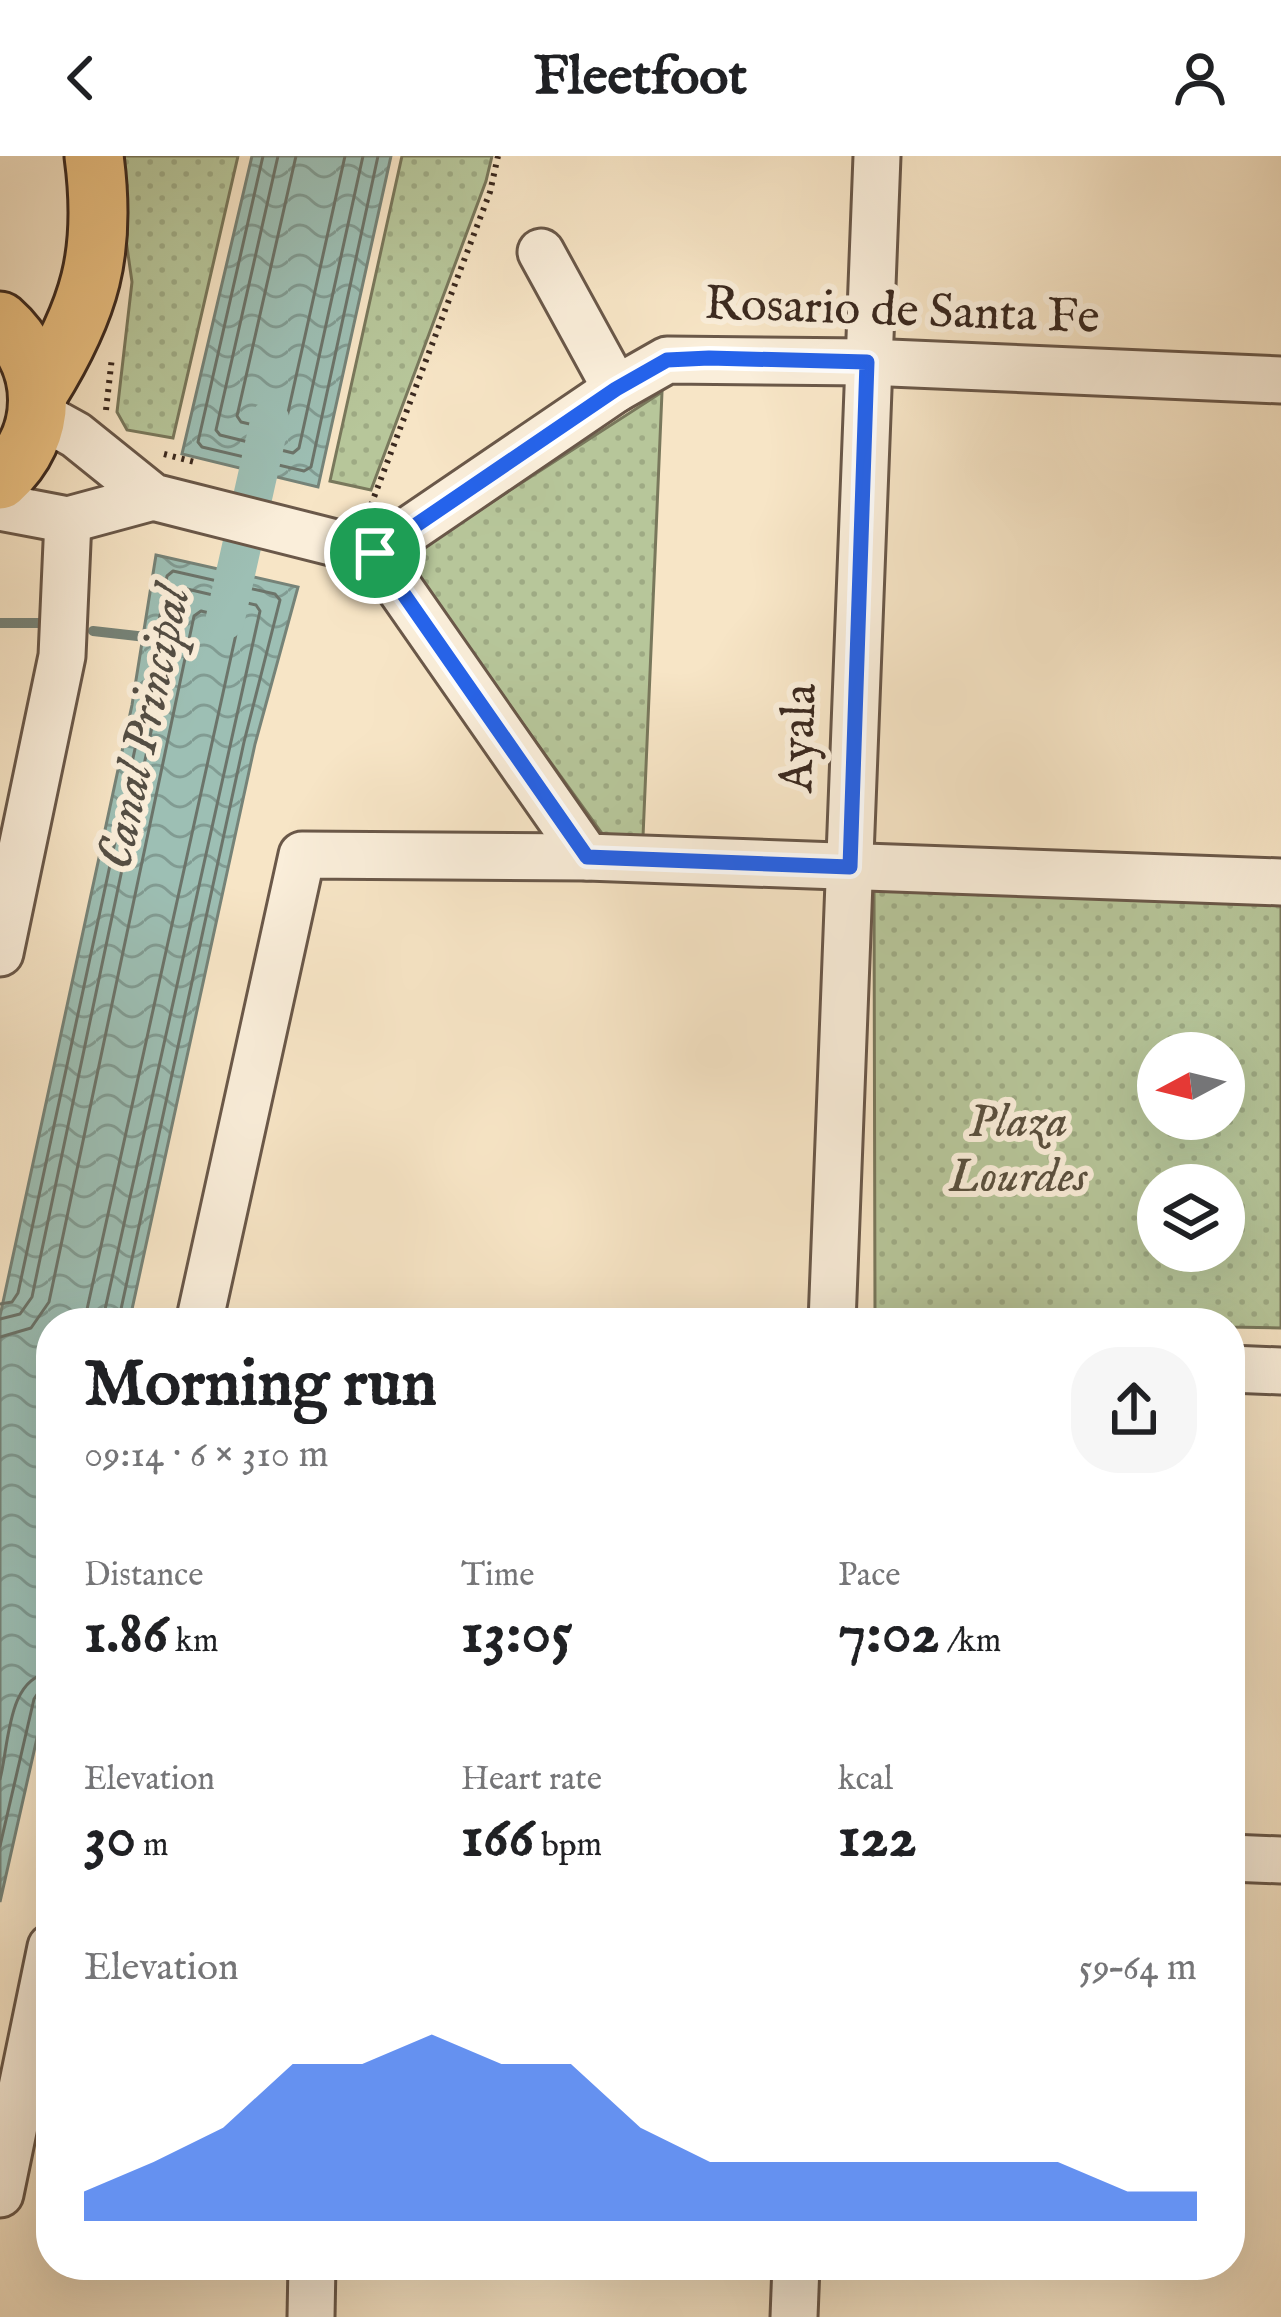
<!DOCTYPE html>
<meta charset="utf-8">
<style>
body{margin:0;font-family:"IM FELL English",serif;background:#f6f6f6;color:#202124;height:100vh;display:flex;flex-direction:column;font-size:45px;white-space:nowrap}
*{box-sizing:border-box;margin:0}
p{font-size:39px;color:#757577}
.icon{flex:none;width:66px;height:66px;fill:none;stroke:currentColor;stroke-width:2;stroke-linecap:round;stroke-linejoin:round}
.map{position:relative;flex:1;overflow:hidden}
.sheet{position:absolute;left:36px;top:1152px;width:1209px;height:972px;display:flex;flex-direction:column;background:#fff;border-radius:48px;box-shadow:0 12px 48px #0002}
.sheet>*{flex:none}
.needle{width:78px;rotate:263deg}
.buttons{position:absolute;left:1137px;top:876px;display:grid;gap:24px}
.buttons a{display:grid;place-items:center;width:108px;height:108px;border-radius:50%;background:#fff;box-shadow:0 12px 48px #0002;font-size:60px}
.pin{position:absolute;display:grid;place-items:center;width:102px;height:102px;color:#fff;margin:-51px;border:6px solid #fff;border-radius:50%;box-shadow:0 3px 12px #0007}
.round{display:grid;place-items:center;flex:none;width:126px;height:126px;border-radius:48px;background:#f6f6f6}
.summary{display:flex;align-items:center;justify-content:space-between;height:204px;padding:0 48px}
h1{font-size:66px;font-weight:800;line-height:90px}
.figures{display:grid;grid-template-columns:repeat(3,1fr);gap:18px;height:204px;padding:12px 48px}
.figures div{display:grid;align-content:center}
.figures b{font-size:60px;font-weight:800}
.figures small{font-size:33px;font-weight:400}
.figures p{font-size:33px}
.chart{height:336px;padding:24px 48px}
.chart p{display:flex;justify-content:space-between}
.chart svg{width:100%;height:216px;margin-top:12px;fill:#2563eb;opacity:.7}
header{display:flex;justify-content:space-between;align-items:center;height:156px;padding:0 48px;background:#fff;font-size:54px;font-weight:800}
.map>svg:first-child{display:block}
.grass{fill:url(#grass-dots);stroke:#79785c;stroke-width:3;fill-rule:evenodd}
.water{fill:url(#water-waves);stroke:#768378;stroke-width:3}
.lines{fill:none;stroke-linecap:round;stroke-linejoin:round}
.shore{stroke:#6c746a;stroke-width:3}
.stream{stroke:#768378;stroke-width:10}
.canal{stroke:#9dbfb4;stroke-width:39}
.minor-casing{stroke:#6a5849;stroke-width:51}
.major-casing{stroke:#3b291f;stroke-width:63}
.path{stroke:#3b291f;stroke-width:6;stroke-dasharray:3 6;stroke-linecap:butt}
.minor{stroke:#faeeda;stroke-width:45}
.major{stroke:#ecc283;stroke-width:57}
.route-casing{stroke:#fff;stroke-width:24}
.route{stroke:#2563eb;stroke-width:15}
.labels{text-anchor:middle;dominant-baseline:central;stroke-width:12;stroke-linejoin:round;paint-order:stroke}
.street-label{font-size:48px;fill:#3b291f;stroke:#faeeda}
.park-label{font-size:48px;font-style:italic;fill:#5a503e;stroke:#faeeda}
.water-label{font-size:51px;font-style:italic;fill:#544e44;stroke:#faeeda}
</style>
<header><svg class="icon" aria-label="back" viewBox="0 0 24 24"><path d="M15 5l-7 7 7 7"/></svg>Fleetfoot<svg class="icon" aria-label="person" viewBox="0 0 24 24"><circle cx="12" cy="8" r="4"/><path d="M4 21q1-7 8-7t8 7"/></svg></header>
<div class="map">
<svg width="1281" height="2161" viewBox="0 0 1281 2161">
<defs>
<pattern id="grass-dots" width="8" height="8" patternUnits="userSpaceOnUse" patternTransform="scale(3)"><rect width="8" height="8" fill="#b7c69a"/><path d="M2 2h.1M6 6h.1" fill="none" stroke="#9eaa84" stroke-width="1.8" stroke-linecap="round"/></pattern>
<pattern id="water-waves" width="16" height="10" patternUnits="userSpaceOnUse" patternTransform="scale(3)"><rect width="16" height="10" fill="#9dbfb4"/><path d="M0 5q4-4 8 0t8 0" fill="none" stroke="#819b92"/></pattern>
</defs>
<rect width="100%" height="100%" fill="#f7e5c6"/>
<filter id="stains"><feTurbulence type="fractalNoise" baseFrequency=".00167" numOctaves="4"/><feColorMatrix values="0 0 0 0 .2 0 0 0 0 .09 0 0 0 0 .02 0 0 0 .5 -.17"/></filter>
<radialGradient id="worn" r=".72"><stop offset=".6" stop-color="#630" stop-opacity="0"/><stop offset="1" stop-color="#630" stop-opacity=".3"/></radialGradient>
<g class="grass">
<polygon points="114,0 238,0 173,282 127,274 117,256 132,126"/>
<polygon points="402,0 492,0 486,25 371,334 330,325"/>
<polygon points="662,236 643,681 603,679 410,411 413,397"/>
<path d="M874 727 1281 736V1172L1230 1171V1167L875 1161ZM1158 897H1224V963H1158ZM1158 1029H1224V1095H1158Z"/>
</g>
<g class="water">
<polygon points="252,0 391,0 318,331 182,298"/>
<polygon points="156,399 298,431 255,588 129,1167 51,1167 51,1520 0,1746 0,1160 132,549"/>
</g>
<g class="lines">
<g class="shore">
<polyline points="263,0 198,286 202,291 304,315 311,311 378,0"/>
<polyline points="278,0 216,274 220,279 293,297 299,292 363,0"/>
<polyline points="296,0 237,260 241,266 279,275 285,270 345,0"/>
<polyline points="0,1148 12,1146 18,1137 144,551 167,420 173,415 275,438 280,444 244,586 118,1167"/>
<polyline points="0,1163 20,1158 32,1141 180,438 187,433 256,449 260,455 102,1167"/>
<polyline points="0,1181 31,1172 49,1146 194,460 201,455 234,463 238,469 84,1167"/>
<path d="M0 1623C9 1590 7 1520 51 1517"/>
<polyline points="0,1690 34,1543 40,1534 51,1533"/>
</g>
<g class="stream">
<polyline points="0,467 51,467"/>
<polyline points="93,475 155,482"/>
</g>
<polyline class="canal" points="225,464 270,264"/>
<defs>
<g id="minor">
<polyline points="541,96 616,233"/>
<polyline points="38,258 76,279 153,341 375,397 616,233 667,204 867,206 1281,224"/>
<polyline points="0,351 68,364 153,341"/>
<polyline points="375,397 587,701 1281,726"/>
<polyline points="0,797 62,500 68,364"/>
<polyline points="199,1167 302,699 587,701"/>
<polyline points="832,1167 877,0"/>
<polyline points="1230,1213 1281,1215"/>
<polyline points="1230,1702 1281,1704"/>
<polyline points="0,2038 51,1791"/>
<polyline points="311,2161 312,2109"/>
<polyline points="794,2161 796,2109"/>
</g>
<g id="major">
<path d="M0 165C50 209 50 279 0 324"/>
<path d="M39 236C90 154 107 97 94 0"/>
</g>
</defs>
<use href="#minor" class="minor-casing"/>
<use href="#major" class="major-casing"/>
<g class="path">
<polyline points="106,254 112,201"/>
<polyline points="164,298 198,307"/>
<polyline points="371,349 490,36 498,0"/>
</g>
<use href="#minor" class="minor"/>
<use href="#major" class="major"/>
</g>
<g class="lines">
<defs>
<polygon id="route" points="709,202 867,206 850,711 587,701 375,397 616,233 667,204"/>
</defs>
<use href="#route" class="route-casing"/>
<use href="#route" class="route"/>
</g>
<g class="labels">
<g class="street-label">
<text transform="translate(902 156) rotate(2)">Rosario de Santa Fe</text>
<text transform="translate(800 582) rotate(-88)">Ayala</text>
</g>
<g class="park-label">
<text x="1018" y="967">Plaza<tspan x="1018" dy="55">Lourdes</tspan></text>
</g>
<g class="water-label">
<text transform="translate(146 572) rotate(-78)">Canal Principal</text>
</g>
</g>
<rect width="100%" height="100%" filter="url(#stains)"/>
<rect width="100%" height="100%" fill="url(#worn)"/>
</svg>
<div class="buttons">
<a><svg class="needle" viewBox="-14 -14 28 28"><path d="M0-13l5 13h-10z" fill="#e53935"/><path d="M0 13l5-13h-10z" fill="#757577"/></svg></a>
<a><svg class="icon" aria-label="layers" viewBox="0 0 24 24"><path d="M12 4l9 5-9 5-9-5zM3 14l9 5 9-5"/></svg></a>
</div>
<div class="pin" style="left:375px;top:397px;background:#1e9e55"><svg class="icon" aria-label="arrive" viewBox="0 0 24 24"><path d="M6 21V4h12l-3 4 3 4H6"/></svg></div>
<section class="sheet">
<div class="summary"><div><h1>Morning run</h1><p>09:14 · 6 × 310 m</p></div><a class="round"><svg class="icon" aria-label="share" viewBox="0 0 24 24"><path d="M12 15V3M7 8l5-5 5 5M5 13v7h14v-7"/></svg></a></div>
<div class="figures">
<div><p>Distance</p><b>1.86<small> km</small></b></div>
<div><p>Time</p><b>13:05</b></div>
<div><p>Pace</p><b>7:02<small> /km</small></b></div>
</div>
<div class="figures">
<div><p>Elevation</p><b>30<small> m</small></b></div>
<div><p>Heart rate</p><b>166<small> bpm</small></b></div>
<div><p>kcal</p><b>122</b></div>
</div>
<div class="chart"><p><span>Elevation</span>59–64 m</p>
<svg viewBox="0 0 160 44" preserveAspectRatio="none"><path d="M0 44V38L10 32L20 25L30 12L40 12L50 6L60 12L70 12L80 25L90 32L100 32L110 32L120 32L130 32L140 32L150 38L160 38V44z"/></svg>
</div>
</section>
</div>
